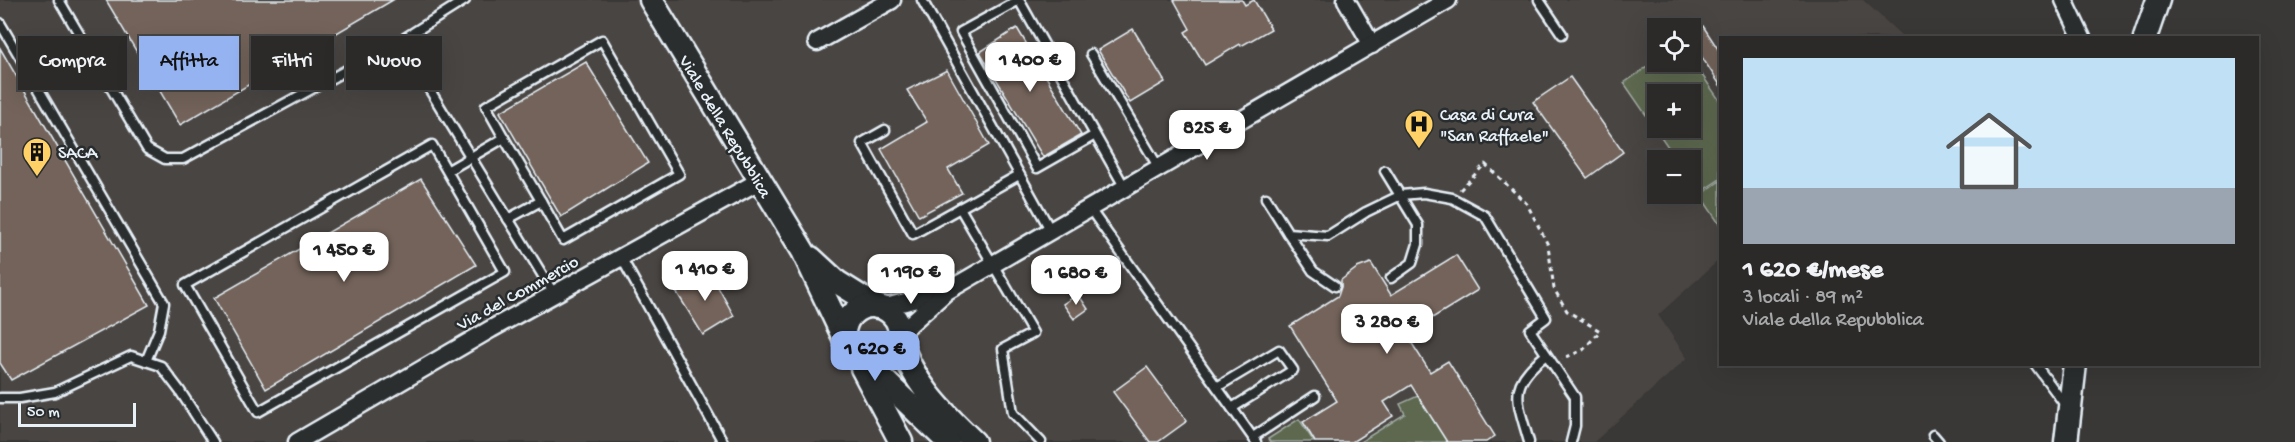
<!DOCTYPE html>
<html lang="it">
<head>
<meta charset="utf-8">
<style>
	body { margin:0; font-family:"Gochi Hand",sans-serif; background:#373635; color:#f1f3f6; height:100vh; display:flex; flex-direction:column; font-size:22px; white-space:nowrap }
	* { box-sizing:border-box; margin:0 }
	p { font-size:20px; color:#a6a7a8 }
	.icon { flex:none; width:33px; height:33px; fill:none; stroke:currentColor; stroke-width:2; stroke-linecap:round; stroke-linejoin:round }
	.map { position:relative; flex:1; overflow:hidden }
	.details { position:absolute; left:1719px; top:36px; width:540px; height:330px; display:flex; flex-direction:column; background:#2b2a29; border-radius:0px; box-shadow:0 6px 24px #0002,0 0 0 2px #474646 }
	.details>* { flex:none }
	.top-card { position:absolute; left:18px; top:36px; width:570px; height:54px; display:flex; gap:12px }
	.fabs { position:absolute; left:1647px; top:18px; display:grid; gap:12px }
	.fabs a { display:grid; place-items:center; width:54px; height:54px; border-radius:0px; background:#2b2a29; box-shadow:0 6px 24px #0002,0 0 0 2px #474646; font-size:30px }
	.scale { position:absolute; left:18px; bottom:15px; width:118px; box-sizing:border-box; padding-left:6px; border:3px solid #e8f1f8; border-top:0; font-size:16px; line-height:21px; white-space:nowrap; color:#e8f1f8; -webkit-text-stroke:4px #2a2d2e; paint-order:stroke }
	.price { position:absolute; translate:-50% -51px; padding:0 14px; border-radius:12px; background:#fff; color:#222; font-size:20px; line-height:39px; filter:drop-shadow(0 2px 3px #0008) }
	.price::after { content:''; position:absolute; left:50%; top:36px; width:18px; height:14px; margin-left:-9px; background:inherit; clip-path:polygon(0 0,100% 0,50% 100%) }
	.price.on { background:#95b2f1; color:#111 }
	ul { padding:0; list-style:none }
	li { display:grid; align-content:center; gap:12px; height:318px; padding:0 24px }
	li+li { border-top:2px solid #474646 }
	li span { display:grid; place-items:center; height:186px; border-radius:0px; color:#555 }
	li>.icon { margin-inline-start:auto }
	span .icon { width:108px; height:108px; fill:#fffc; stroke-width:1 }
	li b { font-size:26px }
	.pill { padding:0 21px; border-radius:0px; background:#2b2a29; box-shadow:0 6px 24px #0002,0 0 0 2px #474646; font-size:21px; line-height:54px }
	.pill.on { background:#95b2f1; color:#111 }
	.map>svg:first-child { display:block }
	.built { fill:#4a4542; fill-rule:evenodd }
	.green { fill:#5d6850; stroke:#a2aca4; stroke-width:1.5; fill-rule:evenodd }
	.building { fill:#73645a; stroke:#e8f1f8; stroke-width:1.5 }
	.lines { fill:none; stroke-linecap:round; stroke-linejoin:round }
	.lane-casing { stroke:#e8f1f8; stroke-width:13 }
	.street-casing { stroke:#e8f1f8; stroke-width:21 }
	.secondary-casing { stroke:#e8f1f8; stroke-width:27 }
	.path { stroke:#e8f1f8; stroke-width:3; stroke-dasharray:4.5 4.5; stroke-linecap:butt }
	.lane { stroke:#2a2d2e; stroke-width:8 }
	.street { stroke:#2a2d2e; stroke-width:16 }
	.secondary { stroke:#2a2d2e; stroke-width:22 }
	.labels { text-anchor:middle; stroke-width:5; stroke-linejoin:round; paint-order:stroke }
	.poi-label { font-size:18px; fill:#e8f1f8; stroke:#2a2d2e; text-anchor:start }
	.street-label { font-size:18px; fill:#e8f1f8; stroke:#2a2d2e }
</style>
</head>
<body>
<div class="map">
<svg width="2295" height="442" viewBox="0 0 2295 442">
	<rect width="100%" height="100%" fill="#393837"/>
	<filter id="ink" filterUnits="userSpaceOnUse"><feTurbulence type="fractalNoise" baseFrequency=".0167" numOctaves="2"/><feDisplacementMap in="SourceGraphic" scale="12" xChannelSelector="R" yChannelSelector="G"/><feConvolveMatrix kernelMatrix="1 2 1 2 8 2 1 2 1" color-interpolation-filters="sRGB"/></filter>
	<g filter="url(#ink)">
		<path class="built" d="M0 0H1863L1903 37 1720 38V259L1658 315 1687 358 1594 442H0ZM1658 28H1690V62H1658ZM1658 94H1690V128H1658ZM1658 160H1690V194H1658Z"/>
		<g class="green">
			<path d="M1691 59 1720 101V179L1699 193 1691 181 1690 160H1677L1624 83 1657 60 1658 62H1690ZM1690 94V128H1658V94Z"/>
			<path d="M1720 181V225L1700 195Z"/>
			<path d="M1418 396 1447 442H1360L1405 414 1400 404Z"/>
			<path d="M1299 419 1314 442H1270L1268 439Z"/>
		</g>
		<g class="building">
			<path d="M106 0H393L180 125Z"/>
			<path d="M1174 0H1242L1245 5 1254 0 1271 29 1241 46 1240 44 1205 65 1185 32 1190 29Z"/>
			<path d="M1703 26 1720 52V85L1690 39V34Z"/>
			<path d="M1017 28 1081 135 1043 157 980 52Z"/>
			<path d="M1133 29 1165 82 1130 103 1098 50Z"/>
			<path d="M0 48 149 305 11 380 0 363Z"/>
			<path d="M586 62 648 163 561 217 500 112Z"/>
			<path d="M947 70 989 145 948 169 962 193 919 216 881 149 927 122 907 90Z"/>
			<path d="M1570 77 1623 152 1587 178 1533 102Z"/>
			<path d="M421 179 476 265 266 389 214 298Z"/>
			<path d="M1456 255 1478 290 1406 334 1430 372 1448 361 1495 436 1486 442H1447L1411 385 1384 402 1393 416 1352 442H1315L1303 422 1337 401 1290 326 1338 296 1341 287V280L1357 268 1371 263 1391 295Z"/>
			<path d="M708 269 734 316 703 335 674 288Z"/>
			<path d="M1078 294 1088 309 1074 319 1063 304Z"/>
			<path d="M1147 367 1187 421 1158 442H1150L1113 392Z"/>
		</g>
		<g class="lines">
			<g class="lane-casing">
				<g id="lane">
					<path d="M59 0 147 149 165 159H183L400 41 465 0"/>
					<path d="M922 0 1051 231"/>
					<path d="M1539 0 1562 34"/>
					<path d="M0 23 164 303 159 330 146 361"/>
					<path d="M400 41 554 294"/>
					<path d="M1091 54 1159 168"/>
					<path d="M885 130 862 143 913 234 960 208 1033 333 1003 349 1013 413 1041 442"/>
					<path d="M1095 135 1037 168 961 32 1019 0 1125 188"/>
					<path d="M504 138 486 106 602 40 679 174 563 240 541 201 508 219"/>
					<path d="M447 171 432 145 185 285 258 412 505 272 447 171 504 138 541 201"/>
					<path d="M1385 171 1418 225V244L1412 263 1391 278"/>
					<path d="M1266 198 1288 233 1328 236 1366 212 1401 195 1424 193 1452 198 1485 216 1546 318 1530 330 1575 397V426L1571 442"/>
					<path d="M960 208 1019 175"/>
					<path d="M1090 209 1256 442"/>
					<path d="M1288 233 1313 271 1335 286"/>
					<path d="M621 257 723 442"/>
					<path d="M2035 364 2066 406"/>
					<path d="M1217 387 1279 350 1293 370 1232 408"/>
					<path d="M0 398H20L55 392 131 356 161 366 180 391 213 442"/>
					<path d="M1933 435 1939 442"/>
					<path d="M1253 437 1315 396"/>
					<path d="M1529 442C1517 399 1507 385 1546 355"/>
				</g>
			</g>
			<g class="street-casing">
				<g id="street">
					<path d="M1346 0 1372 45"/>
					<path d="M2064 0 2082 38"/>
					<path d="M817 42 892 0"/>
					<path d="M882 308 940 293"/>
					<path d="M901 332 947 291 1448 0"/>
					<path d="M297 442 491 329 759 181"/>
				</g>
			</g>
			<g class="secondary-casing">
				<g id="secondary">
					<path d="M651 0 803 251 845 340"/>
					<path d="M2145 38 2158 0"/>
					<path d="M811 258 837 282 877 307"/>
					<circle cx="872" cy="334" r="28"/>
					<path d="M900 338C910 380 943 413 974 442"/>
					<path d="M864 361 948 442"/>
					<path d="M862 368 901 442"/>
					<path d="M2066 442 2075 364"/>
				</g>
			</g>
			<path class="path" d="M1460 190 1485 164 1527 204 1548 245 1554 289 1567 311 1600 331 1583 350 1562 359"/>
			<use href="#lane" class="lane"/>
			<use href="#street" class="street"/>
			<use href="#secondary" class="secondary"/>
		</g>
	</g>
	<defs>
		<g id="hospital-pin" transform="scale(1.5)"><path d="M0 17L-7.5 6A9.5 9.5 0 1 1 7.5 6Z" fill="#ffd166" stroke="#2a2d2e"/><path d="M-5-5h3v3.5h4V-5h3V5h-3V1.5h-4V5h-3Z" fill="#111"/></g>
		<g id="building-pin" transform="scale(1.5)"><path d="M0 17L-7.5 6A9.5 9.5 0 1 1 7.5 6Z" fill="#ffd166" stroke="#2a2d2e"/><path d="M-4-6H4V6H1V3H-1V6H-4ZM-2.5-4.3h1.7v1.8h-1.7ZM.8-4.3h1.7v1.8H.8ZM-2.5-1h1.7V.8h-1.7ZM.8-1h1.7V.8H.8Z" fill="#111"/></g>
	</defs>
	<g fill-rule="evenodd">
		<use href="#hospital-pin" x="1419" y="124"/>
		<use href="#building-pin" x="37" y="152"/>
	</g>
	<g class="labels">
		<g class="poi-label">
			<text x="1440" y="120">Casa di Cura<tspan x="1440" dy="21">"San Raffaele"</tspan></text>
			<text x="58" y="158">SACA</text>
		</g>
		<g class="street-label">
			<text transform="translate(726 126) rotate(59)" y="6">Viale della Repubblica</text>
			<text transform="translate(517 292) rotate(-29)" y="6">Via del Commercio</text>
		</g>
	</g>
</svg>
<div class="fabs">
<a><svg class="icon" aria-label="locate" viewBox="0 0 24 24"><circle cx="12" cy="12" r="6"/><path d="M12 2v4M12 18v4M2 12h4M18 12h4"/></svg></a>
<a>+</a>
<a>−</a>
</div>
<div class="scale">50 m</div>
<b class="price" style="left:1030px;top:93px">1 400 €</b>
<b class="price" style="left:1207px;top:161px">825 €</b>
<b class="price" style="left:344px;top:283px">1 450 €</b>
<b class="price" style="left:705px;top:302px">1 410 €</b>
<b class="price" style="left:911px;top:305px">1 190 €</b>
<b class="price" style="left:1076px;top:306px">1 680 €</b>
<b class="price" style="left:1387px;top:355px">3 280 €</b>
<b class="price on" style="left:875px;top:382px">1 620 €</b>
<div class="top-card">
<a class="pill">Compra</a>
<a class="pill on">Affitta</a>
<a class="pill">Filtri</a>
<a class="pill">Nuovo</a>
</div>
<section class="details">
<ul>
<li><span style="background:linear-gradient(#bfe0f5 70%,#9aa5b1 0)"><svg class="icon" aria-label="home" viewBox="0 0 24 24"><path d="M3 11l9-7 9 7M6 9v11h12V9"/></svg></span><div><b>1 620 €/mese</b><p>3 locali · 89 m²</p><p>Viale della Repubblica</p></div></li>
</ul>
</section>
</div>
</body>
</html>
